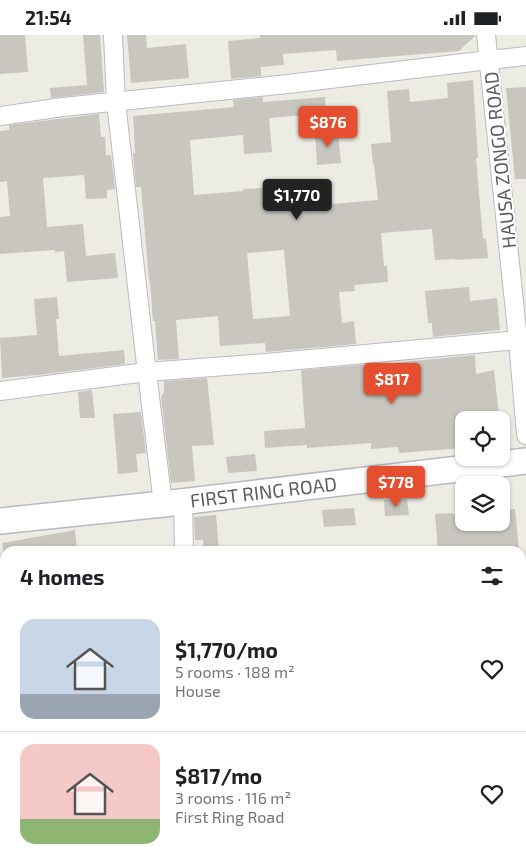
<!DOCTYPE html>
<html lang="en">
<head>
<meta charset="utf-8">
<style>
	body { margin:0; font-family:"Exo 2",sans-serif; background:#f6f6f6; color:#202124; height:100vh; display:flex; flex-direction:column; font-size:19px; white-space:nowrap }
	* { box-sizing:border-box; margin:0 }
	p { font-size:16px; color:#757577 }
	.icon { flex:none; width:28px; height:28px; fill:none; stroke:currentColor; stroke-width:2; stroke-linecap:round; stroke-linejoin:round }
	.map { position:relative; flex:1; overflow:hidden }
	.panel { position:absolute; left:0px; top:511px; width:526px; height:321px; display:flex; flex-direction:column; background:#fff; border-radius:15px 15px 0 0; box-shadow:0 1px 4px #0004 }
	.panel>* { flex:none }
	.buttons { position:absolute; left:455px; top:376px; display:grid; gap:10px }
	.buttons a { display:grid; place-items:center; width:55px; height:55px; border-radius:10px; background:#fff; box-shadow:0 1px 4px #0004; font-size:25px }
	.price { position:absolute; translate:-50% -42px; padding:0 11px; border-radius:5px; background:#e54f30; color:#fff; font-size:16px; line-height:32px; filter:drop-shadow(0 1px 2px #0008) }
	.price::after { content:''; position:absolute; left:50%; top:30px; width:15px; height:11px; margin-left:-8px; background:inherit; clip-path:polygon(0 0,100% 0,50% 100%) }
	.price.active { background:#222; color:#fff }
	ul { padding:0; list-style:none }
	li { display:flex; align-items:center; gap:15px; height:125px; padding:0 20px }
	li+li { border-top:1px solid #e0e0e0 }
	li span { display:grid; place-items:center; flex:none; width:140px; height:100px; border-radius:15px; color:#555 }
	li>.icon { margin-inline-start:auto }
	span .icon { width:60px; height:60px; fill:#fffc; stroke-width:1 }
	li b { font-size:21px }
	h2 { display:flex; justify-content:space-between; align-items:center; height:60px; padding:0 20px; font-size:21px }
	.status { display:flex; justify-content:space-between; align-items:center; height:35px; padding:0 25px; background:#fff; direction:ltr }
	.status svg { height:14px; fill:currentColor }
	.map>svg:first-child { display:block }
	.building { fill:#c8c6bf; fill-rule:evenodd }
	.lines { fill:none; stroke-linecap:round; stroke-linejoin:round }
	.street-casing { stroke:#babbc1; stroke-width:20 }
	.secondary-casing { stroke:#b8bac0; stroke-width:28 }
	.street { stroke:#fff; stroke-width:18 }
	.secondary { stroke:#fff; stroke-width:25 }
	.labels { text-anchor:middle; stroke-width:4; stroke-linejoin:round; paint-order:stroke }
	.street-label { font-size:19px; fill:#5b5d63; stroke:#fff }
</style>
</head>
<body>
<div class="status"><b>21:54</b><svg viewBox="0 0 49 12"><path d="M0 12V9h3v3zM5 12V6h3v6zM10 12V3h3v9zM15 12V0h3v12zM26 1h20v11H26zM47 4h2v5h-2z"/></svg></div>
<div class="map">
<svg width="526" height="832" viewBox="0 0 526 832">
	<rect width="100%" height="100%" fill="#edece2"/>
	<g class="building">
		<path d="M0 0H25L28 37 0 39Z"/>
		<path d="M83 0H100L104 57 51 63 50 53 87 50Z"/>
		<path d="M127 0H146L147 13 186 9 189 43 131 48Z"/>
		<path d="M260 0H476L459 16 337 26 336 15 283 19 284 30 261 32V41L231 44 228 6 260 3Z"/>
		<path d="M473 45 478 123H476L483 204 486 203 488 223 455 225V224L435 225 432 194 381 198 384 231H387L388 247 354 250 355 256 339 257 342 288 354 286 356 309 266 317 265 308 220 311 218 281 176 285 179 324 158 325 155 286H153L150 246H149L141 152H136L133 118H135L133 81 234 72 233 65 263 62V67L325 62 326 78 269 83 272 117 244 119 243 100 190 105 194 160 243 156V154L265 153 267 175 378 165 374 129 373 130 371 109 391 107 387 56 409 54 410 67 448 63 447 48ZM284 215 290 281 253 284 247 218Z"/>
		<path d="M526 52V144H515L506 53Z"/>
		<path d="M99 79 101 102H105L106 120H111L115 154 107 155V163L86 164 84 140 43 143 47 192 83 189 86 221 115 218 118 243 67 247 64 216 55 217V215L0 219V182L10 181 7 146 0 147V96L9 95V90Z"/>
		<path d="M338 96 341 128 317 130 315 98Z"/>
		<path d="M469 252 470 266 497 263 500 295 433 302 432 288H428L425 256Z"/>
		<path d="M57 262 59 284H56L59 321 124 315 125 329 38 340 2 343 0 303 37 300 34 264Z"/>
		<path d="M475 320 476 339 494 335 499 381 464 385V413L399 418 398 412 371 414V408L307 413V410L265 413 264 396 305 393 301 335 384 328V329Z"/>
		<path d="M207 343 214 410 192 411 195 446 171 448 161 362 164 357V346Z"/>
		<path d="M92 355 95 383H80L78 357Z"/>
		<path d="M141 377 146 418 136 419 138 437 118 439 113 379Z"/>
		<path d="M255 419 257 436 228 438 226 422Z"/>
		<path d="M407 464 409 480 385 481 384 465Z"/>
		<path d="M354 473 356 490 324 492 322 475Z"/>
		<path d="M515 474 519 516H438L435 479 453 478V479L464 478V488H501V475Z"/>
		<path d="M216 480 219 516H204L203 505H195L194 482Z"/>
		<path d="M75 495 77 516H3L2 508Z"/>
	</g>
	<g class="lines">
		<g class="street-casing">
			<g id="street">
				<path d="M113 0 116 67 145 321 163 469"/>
				<path d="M486 0 518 305 526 400"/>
				<path d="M0 81 63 72 288 49 489 25 526 21"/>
				<path d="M0 356 146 337 266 328 518 305"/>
				<path d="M183 466 184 516"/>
				<path d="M521 711 526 710"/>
				<path d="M0 763 5 762"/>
				<path d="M201 828V832"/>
			</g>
		</g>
		<g class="secondary-casing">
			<g id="secondary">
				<path id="s1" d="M0 486 163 469 526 426"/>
			</g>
		</g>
		<use href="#street" class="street"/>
		<use href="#secondary" class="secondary"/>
	</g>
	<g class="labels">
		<g class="street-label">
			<text transform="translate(500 125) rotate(-96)" y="7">HAUSA ZONGO ROAD</text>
			<text dy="7" stroke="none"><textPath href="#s1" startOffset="265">FIRST RING ROAD</textPath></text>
		</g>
	</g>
</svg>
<div class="buttons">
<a><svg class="icon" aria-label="locate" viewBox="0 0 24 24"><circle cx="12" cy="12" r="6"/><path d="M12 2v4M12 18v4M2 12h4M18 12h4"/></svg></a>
<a><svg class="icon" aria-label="layers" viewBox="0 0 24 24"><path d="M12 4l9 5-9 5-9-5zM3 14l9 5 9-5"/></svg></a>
</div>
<b class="price" style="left:328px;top:113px">$876</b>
<b class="price active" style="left:297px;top:186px">$1,770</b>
<b class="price" style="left:392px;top:370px">$817</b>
<b class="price" style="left:396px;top:473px">$778</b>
<section class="panel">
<h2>4 homes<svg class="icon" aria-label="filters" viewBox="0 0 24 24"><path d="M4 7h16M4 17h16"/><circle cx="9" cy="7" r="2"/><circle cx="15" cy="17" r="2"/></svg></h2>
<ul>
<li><span style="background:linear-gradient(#c9d6e8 75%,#9aa5b1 0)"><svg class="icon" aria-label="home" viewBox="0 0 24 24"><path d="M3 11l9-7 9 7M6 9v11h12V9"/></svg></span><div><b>$1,770/mo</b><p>5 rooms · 188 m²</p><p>House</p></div><svg class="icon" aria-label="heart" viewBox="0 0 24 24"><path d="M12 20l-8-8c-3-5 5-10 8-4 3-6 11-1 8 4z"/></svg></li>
<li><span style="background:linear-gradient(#f6c9c9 75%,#8fb573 0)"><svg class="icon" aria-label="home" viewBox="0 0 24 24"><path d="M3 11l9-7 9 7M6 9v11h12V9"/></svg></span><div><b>$817/mo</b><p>3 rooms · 116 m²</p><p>First Ring Road</p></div><svg class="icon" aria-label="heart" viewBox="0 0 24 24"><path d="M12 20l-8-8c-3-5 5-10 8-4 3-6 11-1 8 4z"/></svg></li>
</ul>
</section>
</div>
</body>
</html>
